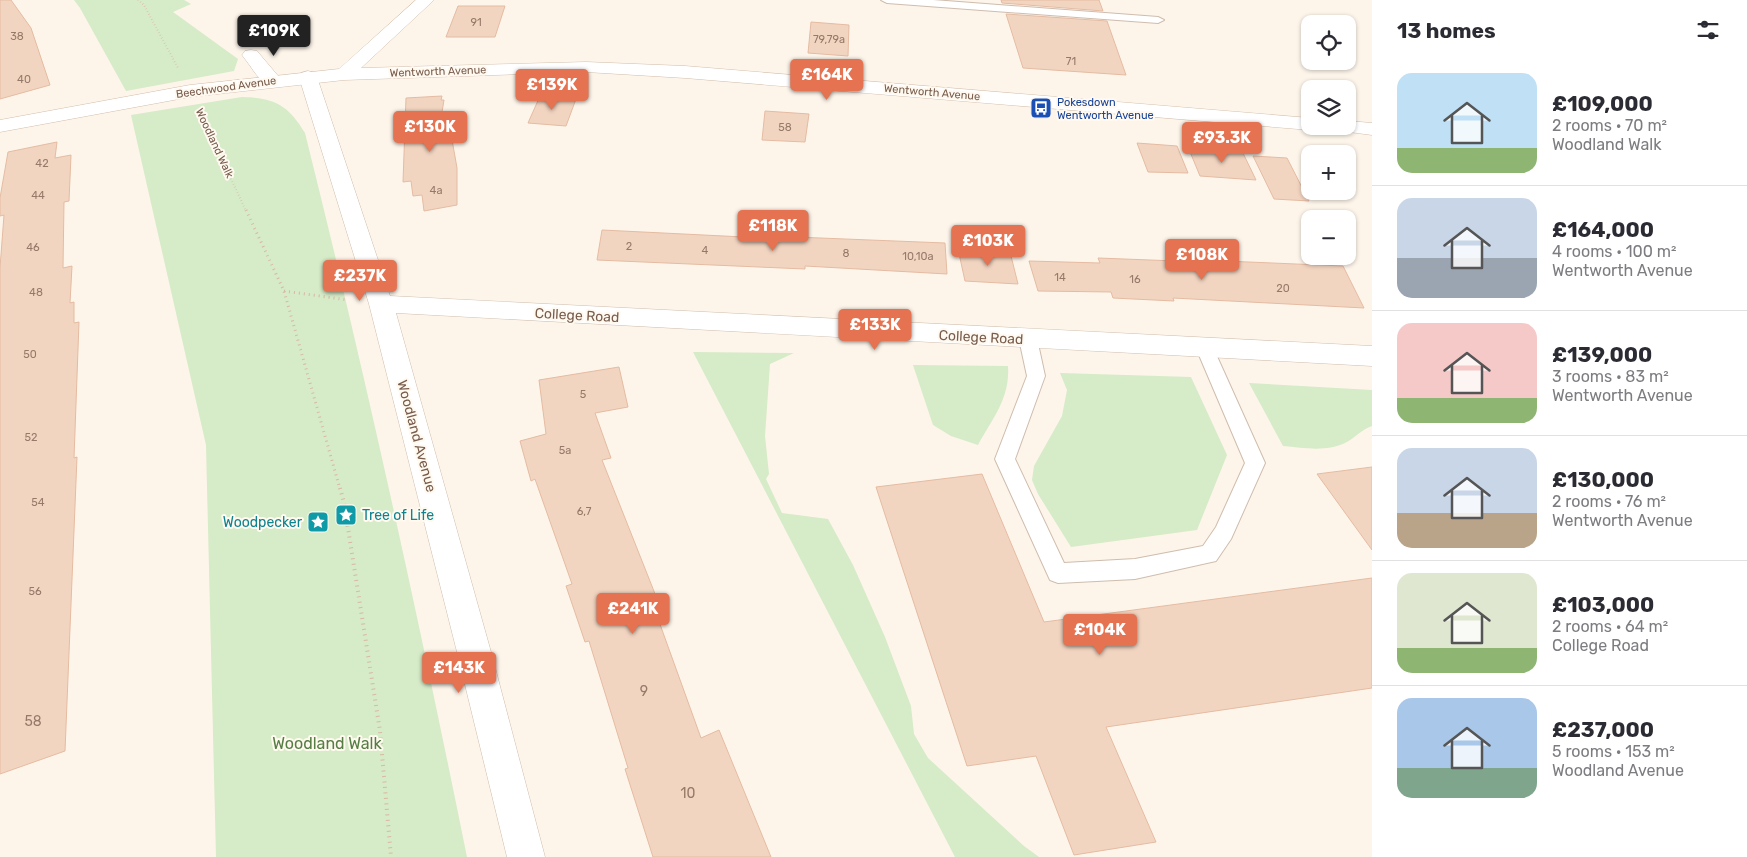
<!DOCTYPE html>
<html lang="en">
<head>
<meta charset="utf-8">
<style>
	body { margin:0; font-family:Rubik,sans-serif; background:#f2f2f3; color:#2b2b33; height:100vh; display:flex; flex-direction:column; font-size:19px; white-space:nowrap }
	* { box-sizing:border-box; margin:0 }
	p { font-size:16px; color:#7c7c81 }
	.icon { flex:none; width:28px; height:28px; fill:none; stroke:currentColor; stroke-width:2; stroke-linecap:round; stroke-linejoin:round }
	.map { position:relative; flex:1; overflow:hidden }
	.details { display:flex; flex-direction:column; background:#fff; width:375px }
	.details>* { flex:none }
	.fabs { position:absolute; left:1301px; top:15px; display:grid; gap:10px }
	.fabs a { display:grid; place-items:center; width:55px; height:55px; border-radius:10px; background:#fff; box-shadow:0 1px 4px #0004; font-size:25px }
	.price { position:absolute; translate:-50% -42px; padding:0 11px; border-radius:5px; background:#e57250; color:#fff; font-size:16px; line-height:32px; filter:drop-shadow(0 1px 2px #0008) }
	.price::after { content:''; position:absolute; left:50%; top:30px; width:15px; height:11px; margin-left:-8px; background:inherit; clip-path:polygon(0 0,100% 0,50% 100%) }
	.price.current { background:#222; color:#fff }
	ul { padding:0; list-style:none }
	li { display:flex; align-items:center; gap:15px; height:125px; padding:0 25px }
	li+li { border-top:1px solid #e1e1e2 }
	li span { display:grid; place-items:center; flex:none; width:140px; height:100px; border-radius:15px; color:#555 }
	li>.icon { margin-inline-start:auto }
	span .icon { width:60px; height:60px; fill:#fffc; stroke-width:1 }
	li b { font-size:21px }
	h2 { display:flex; justify-content:space-between; align-items:center; height:60px; padding:0 25px; font-size:21px }
	main { display:flex; flex:1; min-height:0 }
	.map>svg:first-child { display:block }
	.green { fill:#d6ebc7 }
	.building { fill:#f2d5c1; stroke:#e5bba2 }
	.lines { fill:none; stroke-linecap:round; stroke-linejoin:round }
	.lane-casing { stroke:#cfbdae; stroke-width:2 }
	.street-casing { stroke:#cfbdae; stroke-width:1 }
	.secondary-casing { stroke:#d2beac; stroke-width:1 }
	.path-far2 { stroke:#d8b8a4; stroke-width:2; stroke-dasharray:0.5 2.5; stroke-linecap:butt }
	.path-far1 { stroke:#d8b8a4; stroke-width:3; stroke-dasharray:1 4; stroke-linecap:butt }
	.path { stroke:#d8b8a4; stroke-width:4; stroke-dasharray:1 4.5; stroke-linecap:butt }
	.lane { fill:#fff; fill-rule:evenodd }
	.street { fill:#fff; fill-rule:evenodd }
	.secondary { fill:#fff; fill-rule:evenodd }
	.labels { text-anchor:middle; stroke-width:4; stroke-linejoin:round; paint-order:stroke }
	.number-label { font-size:11px; fill:#967a69 }
	.far-street-label { font-size:11px; fill:#785c4c; stroke:#fff9f0 }
	.far-transit-label { font-size:11px; fill:#164399; stroke:#fff9f0; text-anchor:start }
	.street-label { font-size:14px; fill:#785c4c; stroke:#fff9f0 }
	.culture-label { font-size:14px; fill:#0d838f; stroke:#fff9f0; text-anchor:start }
	.near-number-label { font-size:14px; fill:#967a69 }
	.near-park-label { font-size:16px; fill:#547e44; stroke:#fff9f0 }
</style>
</head>
<body>
<main>
<div class="map">
<svg width="1372" height="857" viewBox="0 0 1372 857">
	<rect width="100%" height="100%" fill="#fdf5ea"/>
	<g class="green">
		<path d="M74 0H184L191 4 173 12 238 59 234 71 126 91 80 8Z"/>
		<path d="M242 97C275 98 288 105 305 133 365 373 418 615 467 857H216L206 445 131 115Z"/>
		<path d="M693 352 794 353 770 364 765 436 769 474 766 479 782 513 828 519 853 565 885 637 911 706 914 734 928 758 1024 846 1039 857H955Z"/>
		<path d="M913 365 1008 366C1010 399 993 417 978 445L951 436 933 425Z"/>
		<path d="M1060 373 1191 377 1227 455 1197 530 1071 547 1038 494 1032 480 1034 466 1062 416 1067 390Z"/>
		<path d="M1249 383 1372 390V426C1362 429 1355 438 1345 443 1325 452 1305 448 1283 446Z"/>
	</g>
	<g class="building">
		<path d="M0 0H11L31 28 50 85 0 99Z"/>
		<path d="M1001 0H1099L1103 11 1002 3Z"/>
		<path d="M458 6H505L495 37H446Z"/>
		<path d="M1006 14 1107 21 1126 75 1023 68Z"/>
		<path d="M811 22 849 25 848 56 808 53Z"/>
		<path d="M442 96 441 100H444L441 118 448 117 457 168V205L424 211 422 195 413 196 411 181 403 182 406 98Z"/>
		<path d="M540 96 576 99 566 126 528 123Z"/>
		<path d="M765 111 809 114 805 142 762 140Z"/>
		<path d="M57 142 55 158 71 155 69 201 64 202 63 268 72 266 70 303 74 302V323L79 322 74 458 77 457 65 751 0 774V268L4 215 0 216V198L8 152Z"/>
		<path d="M1137 143 1177 146 1188 173 1148 172Z"/>
		<path d="M1188 147 1242 151 1256 180 1200 176Z"/>
		<path d="M1253 156 1287 158 1309 201 1274 199Z"/>
		<path d="M602 230 744 237 745 235 945 243 947 274 805 266V269L597 260Z"/>
		<path d="M958 249 1010 252 1018 284 965 281Z"/>
		<path d="M1098 258 1202 262 1201 260 1343 266 1364 308 1173 298 1174 301 1113 298 1111 292 1038 291 1029 261 1100 263Z"/>
		<path d="M619 367 628 407 595 413 611 458 602 460 663 614 657 616 701 738 719 730 771 857H653L625 769 628 768 589 641 585 642 566 586 572 584 535 479 531 481 520 441 546 434 539 380Z"/>
		<path d="M1372 467V550L1317 474Z"/>
		<path d="M982 474 1044 622 1372 578V688L1106 727 1156 842 1074 855 1036 756 967 766 876 487Z"/>
	</g>
	<g class="lines">
		<g class="lane-casing">
			<g id="lane">
				<path d="M881 0H933L1158 17 1164 20 1158 23 887 3Z"/>
				<path d="M1028 333 1034 334 1037 339 1045 376 1015 459 1064 563 1135 559 1203 546 1216 527 1245 463 1196 348 1199 343 1205 342 1211 343 1265 463 1231 539 1216 561 1135 579 1058 583 1050 580 995 459 1027 376 1019 339 1022 334Z"/>
			</g>
		</g>
		<g class="street-casing">
			<g id="street">
				<path d="M251 50 257 51 279 77 281 81 279 85C262 89 254 70 245 59L242 55 245 51Z"/>
				<path d="M308 71 315 73 317 77 390 296 1372 346V366L396 313 491 652 545 857H507L457 652 369 304 299 77 301 73Z"/>
			</g>
		</g>
		<g class="secondary-casing">
			<g id="secondary">
				<path d="M416 0H434L361 68 586 62 685 66 1310 118V126H1318L1310 130 685 78 586 72 344 80 190 97 0 132V120L190 85 339 69Z"/>
				<path d="M1348 121 1372 123V135L1334 130 1331 126H1348Z"/>
			</g>
		</g>
		<g class="path-far2">
			<path d="M138 0 144 5 178 68"/>
			<path d="M202 116 246 211"/>
		</g>
		<g class="path-far1">
			<path d="M246 210 284 291 340 489"/>
			<path d="M284 291 348 300"/>
		</g>
		<path class="path" d="M340 488 344 503 380 731 391 857"/>
		<use href="#lane" class="lane"/>
		<use href="#street" class="street"/>
		<use href="#secondary" class="secondary"/>
	</g>
	<defs>
		<g id="bus-square" transform="scale(1.125)"><rect x="-9" y="-9" width="18" height="18" rx="4" fill="#1a4fb4" stroke="#fff9f0"/><path d="M-5-6H5V4H4V6H2V4H-2V6H-4V4H-5ZM-3.5-4V0h7V-4ZM-3.5 1.2v1.5H-2V1.2ZM2 1.2v1.5H3.5V1.2Z" fill="#fff"/></g>
		<g id="sight-square" transform="scale(1.125)"><rect x="-9" y="-9" width="18" height="18" rx="4" fill="#0f9aa8" stroke="#fff9f0"/><path d="M0-6L1.8-2.2L6-1.7L2.9 1.2L3.7 5.4L0 3.3L-3.7 5.4L-2.9 1.2L-6-1.7L-1.8-2.2Z" fill="#fff"/></g>
	</defs>
	<g fill-rule="evenodd">
		<use href="#bus-square" x="1041" y="108"/>
		<use href="#sight-square" x="346" y="515"/>
		<use href="#sight-square" x="318" y="522"/>
	</g>
	<g class="labels">
		<g class="number-label">
			<text x="476" y="26">91</text>
			<text x="17" y="40">38</text>
			<text x="829" y="43">79,79a</text>
			<text x="1071" y="65">71</text>
			<text x="24" y="83">40</text>
			<text x="785" y="131">58</text>
			<text x="42" y="167">42</text>
			<text x="436" y="194">4a</text>
			<text x="38" y="199">44</text>
			<text x="629" y="250">2</text>
			<text x="33" y="251">46</text>
			<text x="705" y="254">4</text>
			<text x="846" y="257">8</text>
			<text x="918" y="260">10,10a</text>
			<text x="1060" y="281">14</text>
			<text x="1135" y="283">16</text>
			<text x="1283" y="292">20</text>
			<text x="36" y="296">48</text>
			<text x="30" y="358">50</text>
			<text x="583" y="398">5</text>
			<text x="31" y="441">52</text>
			<text x="565" y="454">5a</text>
			<text x="38" y="506">54</text>
			<text x="584" y="515">6,7</text>
			<text x="35" y="595">56</text>
		</g>
		<g class="far-street-label">
			<text transform="translate(438 71) rotate(-2)" y="4">Wentworth Avenue</text>
			<text transform="translate(226 87) rotate(-8)" y="4">Beechwood Avenue</text>
			<text transform="translate(932 92) rotate(5)" y="4">Wentworth Avenue</text>
			<text transform="translate(215 143) rotate(65)" y="4">Woodland Walk</text>
		</g>
		<g class="far-transit-label">
			<text x="1057" y="106">Pokesdown<tspan x="1057" dy="13">Wentworth Avenue</tspan></text>
		</g>
		<g class="street-label">
			<text transform="translate(577 315) rotate(3)" y="5">College Road</text>
			<text transform="translate(981 337) rotate(3)" y="5">College Road</text>
			<text transform="translate(417 436) rotate(75)" y="5">Woodland Avenue</text>
		</g>
		<g class="culture-label">
			<text x="362" y="520">Tree of Life</text>
			<text x="302" y="527" text-anchor="end">Woodpecker</text>
		</g>
		<g class="near-number-label">
			<text x="644" y="696">9</text>
			<text x="33" y="726">58</text>
			<text x="688" y="798">10</text>
		</g>
		<g class="near-park-label">
			<text x="327" y="749">Woodland Walk</text>
		</g>
	</g>
</svg>
<div class="fabs">
<a><svg class="icon" aria-label="locate" viewBox="0 0 24 24"><circle cx="12" cy="12" r="6"/><path d="M12 2v4M12 18v4M2 12h4M18 12h4"/></svg></a>
<a><svg class="icon" aria-label="layers" viewBox="0 0 24 24"><path d="M12 4l9 5-9 5-9-5zM3 14l9 5 9-5"/></svg></a>
<a>+</a>
<a>−</a>
</div>
<b class="price current" style="left:274px;top:57px">£109K</b>
<b class="price" style="left:827px;top:101px">£164K</b>
<b class="price" style="left:552px;top:111px">£139K</b>
<b class="price" style="left:430px;top:153px">£130K</b>
<b class="price" style="left:1222px;top:164px">£93.3K</b>
<b class="price" style="left:773px;top:252px">£118K</b>
<b class="price" style="left:988px;top:267px">£103K</b>
<b class="price" style="left:1202px;top:281px">£108K</b>
<b class="price" style="left:360px;top:302px">£237K</b>
<b class="price" style="left:875px;top:351px">£133K</b>
<b class="price" style="left:633px;top:635px">£241K</b>
<b class="price" style="left:1100px;top:656px">£104K</b>
<b class="price" style="left:459px;top:694px">£143K</b>
</div>
<section class="details">
<h2>13 homes<svg class="icon" aria-label="filters" viewBox="0 0 24 24"><path d="M4 7h16M4 17h16"/><circle cx="9" cy="7" r="2"/><circle cx="15" cy="17" r="2"/></svg></h2>
<ul>
<li><span style="background:linear-gradient(#bfe0f5 75%,#8fb573 0)"><svg class="icon" aria-label="home" viewBox="0 0 24 24"><path d="M3 11l9-7 9 7M6 9v11h12V9"/></svg></span><div><b>£109,000</b><p>2 rooms · 70 m²</p><p>Woodland Walk</p></div></li>
<li><span style="background:linear-gradient(#c9d6e8 60%,#9aa5b1 0)"><svg class="icon" aria-label="home" viewBox="0 0 24 24"><path d="M3 11l9-7 9 7M6 9v11h12V9"/></svg></span><div><b>£164,000</b><p>4 rooms · 100 m²</p><p>Wentworth Avenue</p></div></li>
<li><span style="background:linear-gradient(#f6c9c9 75%,#8fb573 0)"><svg class="icon" aria-label="home" viewBox="0 0 24 24"><path d="M3 11l9-7 9 7M6 9v11h12V9"/></svg></span><div><b>£139,000</b><p>3 rooms · 83 m²</p><p>Wentworth Avenue</p></div></li>
<li><span style="background:linear-gradient(#c9d6e8 65%,#b9a48a 0)"><svg class="icon" aria-label="home" viewBox="0 0 24 24"><path d="M3 11l9-7 9 7M6 9v11h12V9"/></svg></span><div><b>£130,000</b><p>2 rooms · 76 m²</p><p>Wentworth Avenue</p></div></li>
<li><span style="background:linear-gradient(#dfe7d0 75%,#8fb573 0)"><svg class="icon" aria-label="home" viewBox="0 0 24 24"><path d="M3 11l9-7 9 7M6 9v11h12V9"/></svg></span><div><b>£103,000</b><p>2 rooms · 64 m²</p><p>College Road</p></div></li>
<li><span style="background:linear-gradient(#a9c7e8 70%,#7fa58c 0)"><svg class="icon" aria-label="home" viewBox="0 0 24 24"><path d="M3 11l9-7 9 7M6 9v11h12V9"/></svg></span><div><b>£237,000</b><p>5 rooms · 153 m²</p><p>Woodland Avenue</p></div></li>
</ul>
</section>
</main>
</body>
</html>
